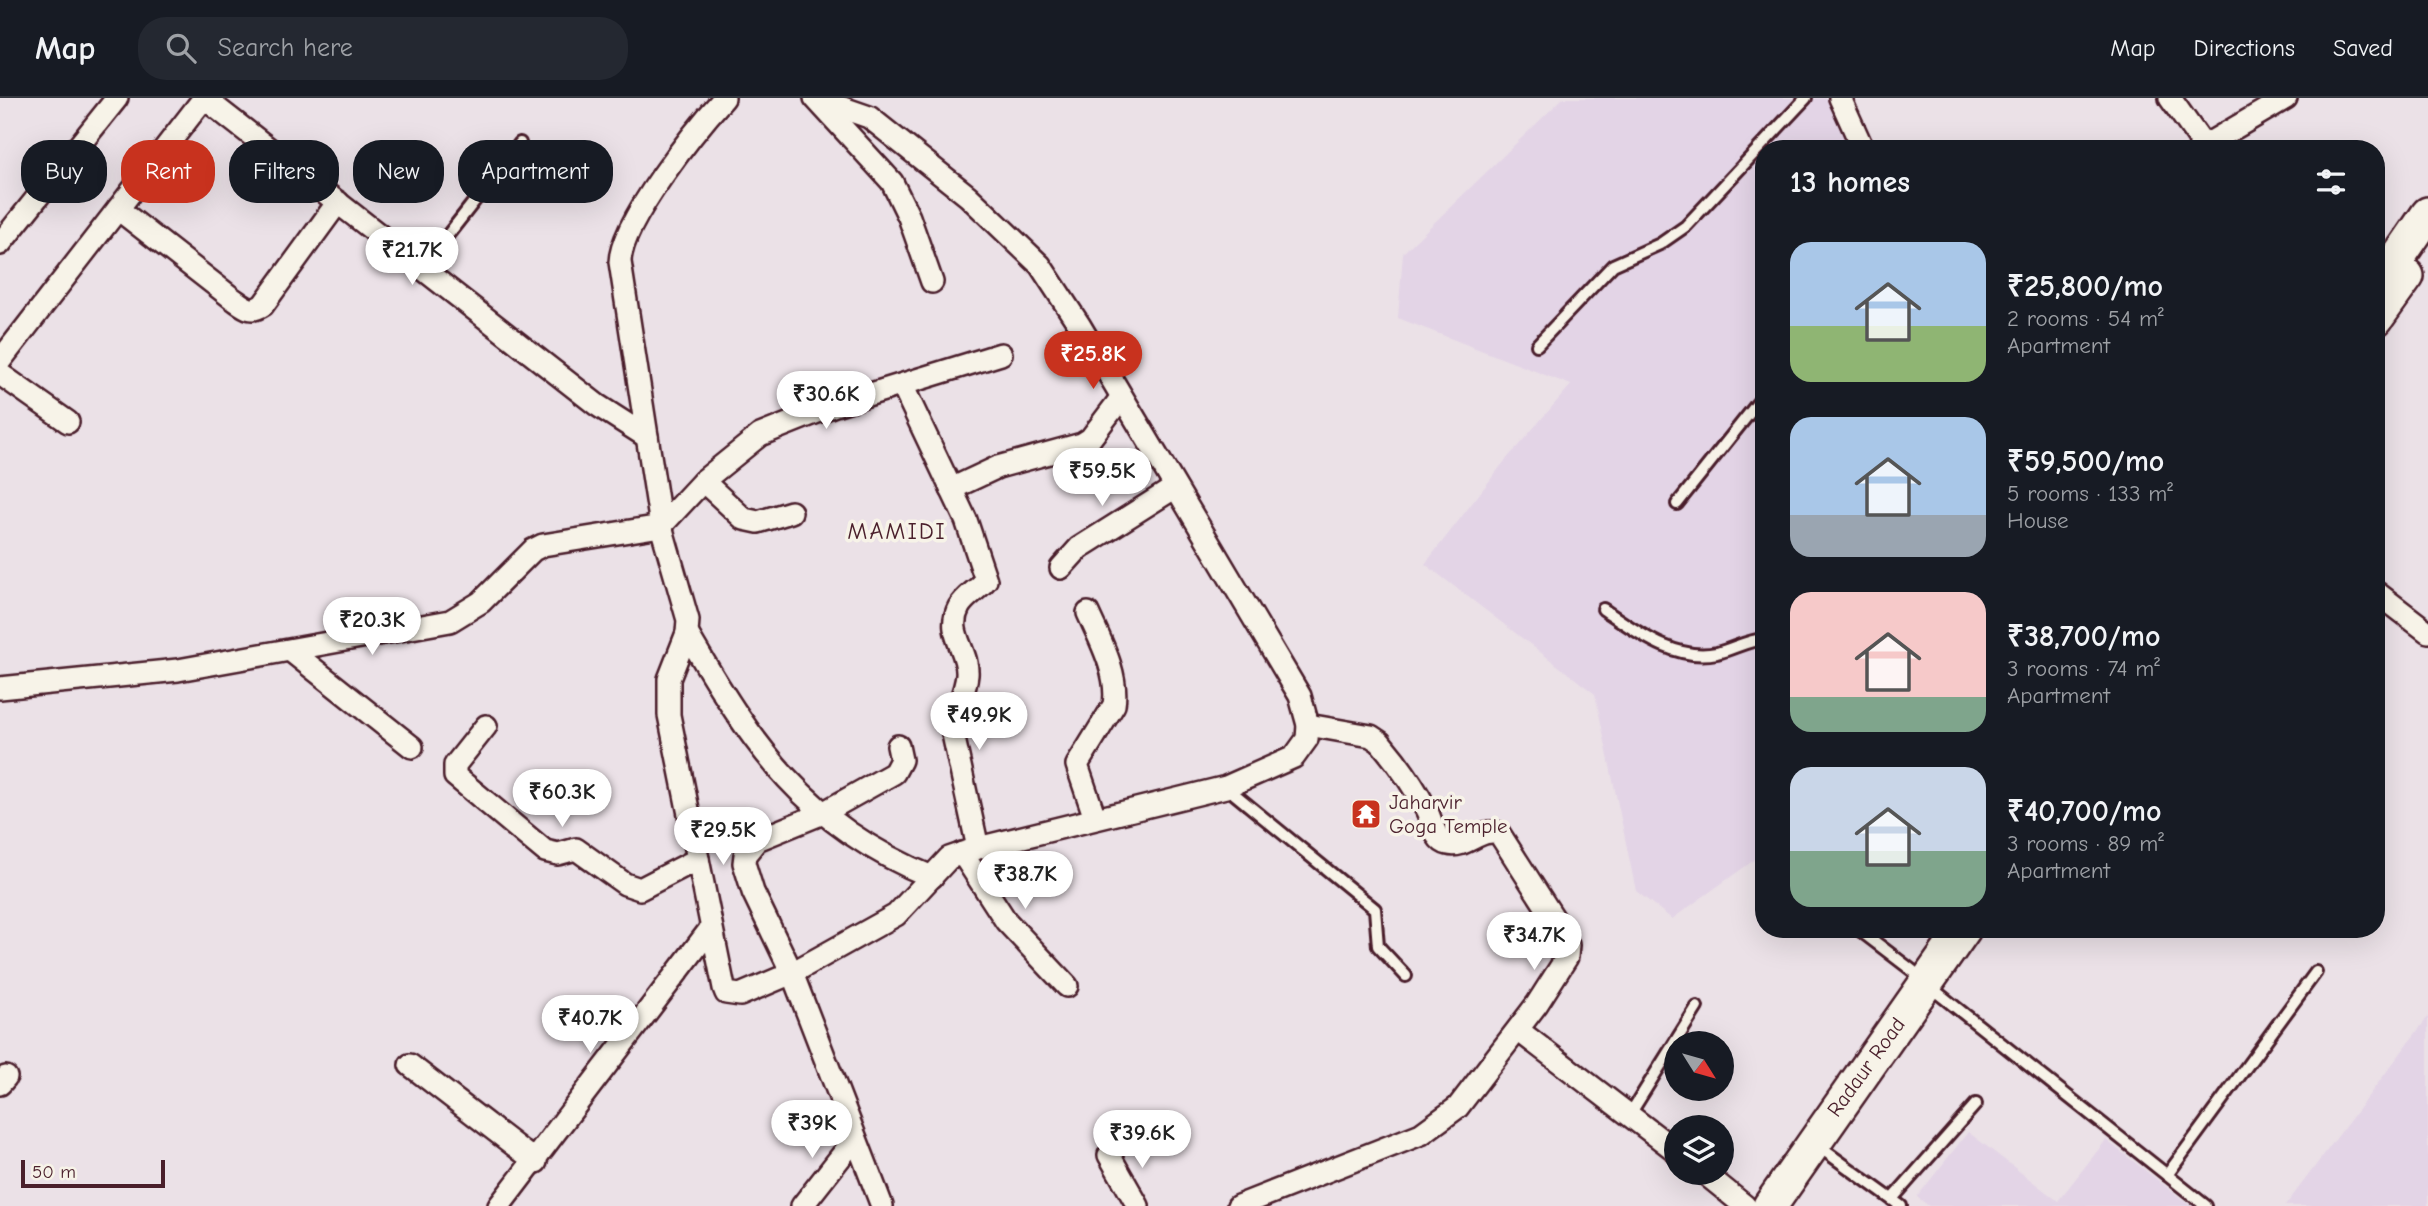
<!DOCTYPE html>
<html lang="en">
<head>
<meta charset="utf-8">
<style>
	body { margin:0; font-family:"Comic Neue",sans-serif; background:#242831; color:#f1f3f6; height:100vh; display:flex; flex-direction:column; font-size:26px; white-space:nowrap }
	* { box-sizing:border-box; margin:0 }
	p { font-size:23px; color:#9ea1a6 }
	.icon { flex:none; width:38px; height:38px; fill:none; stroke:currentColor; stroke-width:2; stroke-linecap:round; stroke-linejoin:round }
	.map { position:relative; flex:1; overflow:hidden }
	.panel { position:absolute; left:1755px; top:42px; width:630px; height:798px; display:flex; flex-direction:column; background:#171b24; border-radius:28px; box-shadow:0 7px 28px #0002 }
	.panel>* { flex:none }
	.hud { position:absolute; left:21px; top:42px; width:665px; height:63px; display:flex; gap:14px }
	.needle { width:46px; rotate:127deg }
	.buttons { position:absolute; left:1664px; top:933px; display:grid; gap:14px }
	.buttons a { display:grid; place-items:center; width:70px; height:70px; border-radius:50%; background:#171b24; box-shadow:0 7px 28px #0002; font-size:35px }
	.scale { position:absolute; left:21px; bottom:18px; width:144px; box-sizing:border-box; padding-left:7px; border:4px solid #4a1f2b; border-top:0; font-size:19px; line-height:24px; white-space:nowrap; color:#4a1f2b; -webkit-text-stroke:5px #f7f3e8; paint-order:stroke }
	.price { position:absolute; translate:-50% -60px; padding:0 16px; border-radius:24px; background:#fff; color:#222; font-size:23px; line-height:46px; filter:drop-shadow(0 2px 4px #0008) }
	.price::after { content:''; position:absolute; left:50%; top:42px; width:21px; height:16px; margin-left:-10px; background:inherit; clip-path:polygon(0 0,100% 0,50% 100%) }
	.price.current { background:#c8321e; color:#fff }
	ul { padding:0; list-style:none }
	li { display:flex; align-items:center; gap:21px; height:175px; padding:0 35px }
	li span { display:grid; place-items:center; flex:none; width:196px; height:140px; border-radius:21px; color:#555 }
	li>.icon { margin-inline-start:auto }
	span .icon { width:84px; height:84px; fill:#fffc; stroke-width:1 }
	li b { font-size:30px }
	h2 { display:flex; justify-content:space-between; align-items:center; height:84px; padding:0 35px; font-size:30px }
	.tag { padding:0 24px; border-radius:28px; background:#171b24; box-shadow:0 7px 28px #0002; font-size:24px; line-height:63px }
	.tag.current { background:#c8321e; color:#fff }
	header { display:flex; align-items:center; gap:42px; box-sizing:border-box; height:98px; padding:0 35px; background:#171b24; border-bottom:2px solid #363941 }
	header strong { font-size:33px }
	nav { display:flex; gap:38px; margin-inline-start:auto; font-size:24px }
	.search { width:490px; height:63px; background:#242831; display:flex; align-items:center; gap:18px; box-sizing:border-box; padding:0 24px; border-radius:28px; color:#9ea1a6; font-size:26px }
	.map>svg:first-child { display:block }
	.built { fill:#e3d4e6 }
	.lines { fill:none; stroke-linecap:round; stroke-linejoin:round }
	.service-casing { stroke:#4a1f2b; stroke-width:16 }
	.minor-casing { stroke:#4a1f2b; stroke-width:26 }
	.primary-casing { stroke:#4a1f2b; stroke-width:38 }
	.service { stroke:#f7f3e8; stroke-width:10 }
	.minor { stroke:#f7f3e8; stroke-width:21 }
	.primary { stroke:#f7f3e8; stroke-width:33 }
	.labels { text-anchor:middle; stroke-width:7; stroke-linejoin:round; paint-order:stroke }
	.poi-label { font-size:21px; fill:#4a1f2b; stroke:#f7f3e8; text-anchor:start }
	.street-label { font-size:21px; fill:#4a1f2b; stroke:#f7f3e8 }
	.quarter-label { font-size:24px; letter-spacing:2px; fill:#4a1f2b; stroke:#f7f3e8 }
</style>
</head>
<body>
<header>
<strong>Map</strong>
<div class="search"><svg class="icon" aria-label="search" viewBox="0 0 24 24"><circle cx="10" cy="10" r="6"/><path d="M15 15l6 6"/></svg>Search here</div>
<nav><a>Map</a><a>Directions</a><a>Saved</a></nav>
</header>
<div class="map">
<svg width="2428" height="1108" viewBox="0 0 2428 1108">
	<rect width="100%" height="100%" fill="#ebe1e7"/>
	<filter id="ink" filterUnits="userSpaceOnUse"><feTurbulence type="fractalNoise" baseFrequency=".0143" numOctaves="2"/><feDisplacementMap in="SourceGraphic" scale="14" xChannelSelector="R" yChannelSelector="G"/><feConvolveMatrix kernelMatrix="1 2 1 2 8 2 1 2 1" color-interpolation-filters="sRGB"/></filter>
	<g filter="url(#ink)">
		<g class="built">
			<path d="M1563 0H1836L1856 51H1764V755L1672 821 1636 793 1595 596 1425 466 1504 364 1571 287 1398 220 1403 155Z"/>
			<path d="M2428 919V1108H2285Z"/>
			<path d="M1968 1034 2058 1103 2106 1042 2191 1108H1929L1917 1099Z"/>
		</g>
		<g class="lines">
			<g class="service-casing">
				<g id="service">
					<path d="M422 170 520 45"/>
					<path d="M1537 247 1613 167 1660 146 1686 128 1806 0"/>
					<path d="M1677 406 1764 297"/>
					<path d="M1603 511C1636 533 1675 564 1717 555 1733 551 1748 542 1764 541"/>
					<path d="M1226 689 1375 811 1378 848 1406 878"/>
					<path d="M1858 831 1913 873"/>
					<path d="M1929 888 2206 1108"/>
					<path d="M1630 1016 1697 909"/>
					<path d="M1818 1048 1901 1108"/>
					<path d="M2167 1077 2316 874"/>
					<path d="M1892 1101 1976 1006"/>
				</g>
			</g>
			<g class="minor-casing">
				<g id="minor">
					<path d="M724 0C696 31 621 124 620 164L661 428 688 522 687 535 669 581V617L724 890 726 895 740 897 792 875 896 817 949 760 978 750 1226 689 1294 659 1307 641 1308 627 1300 598 1080 228 1040 167 968 98 869 19 817 1"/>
					<path d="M815 0 892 84 909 119 932 184"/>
					<path d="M1840 0 1863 51"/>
					<path d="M2170 0 2204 48"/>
					<path d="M2199 51 2286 0"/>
					<path d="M118 111 232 200C244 208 250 216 263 207L338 104"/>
					<path d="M0 146 117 0"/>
					<path d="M0 263 204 0 597 307 647 339"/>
					<path d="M0 276 68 324"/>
					<path d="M902 287 966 422 986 482C978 492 965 498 959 509 945 535 969 552 967 577 965 598 953 614 953 636L978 750"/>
					<path d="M703 383 744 421 758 424 791 414"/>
					<path d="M951 391 998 369 1082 346 1090 341 1121 300"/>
					<path d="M1061 470 1079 450 1174 390"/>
					<path d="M2376 494 2428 534"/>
					<path d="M1088 515C1100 542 1119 576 1114 607L1077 667 1095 720"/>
					<path d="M687 535C753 648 805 727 932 779"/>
					<path d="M291 553 412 649"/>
					<path d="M0 590 178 572 450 523 481 504 533 452 543 447 661 428 703 383 760 337 835 307 1001 256"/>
					<path d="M486 628 455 667V678L545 753 558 756 576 751 625 786 640 791 698 761"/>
					<path d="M962 755 1006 823 1067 888"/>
					<path d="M1518 932 1676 1053"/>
					<path d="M410 967 536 1064"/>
					<path d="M0 986 6 979"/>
					<path d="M1109 1057 1138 1108"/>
					<path d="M1703 1074 1745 1108"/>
					<path d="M499 1108 711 830"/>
					<path d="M802 1108 854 1042"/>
					<path d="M882 1108 792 875 753 794 744 765 745 757 757 742 821 716 894 675 901 662 898 648"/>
					<path d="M1238 1108 1421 1036 1458 1009 1537 906 1567 859 1568 847 1563 835 1499 735C1480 729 1466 751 1448 746 1434 743 1432 722 1426 711 1414 688 1397 664 1380 644L1371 638 1308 627"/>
				</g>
			</g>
			<g class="primary-casing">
				<g id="primary">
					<path d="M2376 192 2428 116"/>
					<path d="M2376 221 2407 178"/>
					<path d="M1770 1108 1964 831"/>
				</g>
			</g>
			<use href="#service" class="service"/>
			<use href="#minor" class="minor"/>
			<use href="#primary" class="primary"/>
		</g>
	</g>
	<defs>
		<g id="temple-square" transform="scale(1.575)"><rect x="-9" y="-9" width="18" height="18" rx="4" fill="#c8321e" stroke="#f7f3e8"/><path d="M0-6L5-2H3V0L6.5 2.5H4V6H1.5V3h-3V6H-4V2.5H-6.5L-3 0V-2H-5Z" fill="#fff"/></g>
	</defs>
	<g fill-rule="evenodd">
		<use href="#temple-square" x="1366" y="716"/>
	</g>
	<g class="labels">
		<g class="poi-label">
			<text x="1389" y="711">Jaharvir<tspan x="1389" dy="24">Goga Temple</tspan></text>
		</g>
		<g class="street-label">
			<text transform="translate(1866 969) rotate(-54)" y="7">Radaur Road</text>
		</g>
		<g class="quarter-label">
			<text x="897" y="441">MAMIDI</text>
		</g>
	</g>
</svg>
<div class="buttons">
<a><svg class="needle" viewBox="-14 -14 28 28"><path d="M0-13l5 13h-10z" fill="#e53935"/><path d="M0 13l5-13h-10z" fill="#9ea1a6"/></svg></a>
<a><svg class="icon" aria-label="layers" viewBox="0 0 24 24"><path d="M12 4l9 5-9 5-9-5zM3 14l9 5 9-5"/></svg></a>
</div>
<div class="scale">50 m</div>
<b class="price" style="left:412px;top:189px">₹21.7K</b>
<b class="price current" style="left:1093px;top:293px">₹25.8K</b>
<b class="price" style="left:826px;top:333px">₹30.6K</b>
<b class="price" style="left:1102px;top:410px">₹59.5K</b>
<b class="price" style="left:372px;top:559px">₹20.3K</b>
<b class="price" style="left:979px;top:654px">₹49.9K</b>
<b class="price" style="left:562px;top:731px">₹60.3K</b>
<b class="price" style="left:723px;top:769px">₹29.5K</b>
<b class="price" style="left:1025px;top:813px">₹38.7K</b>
<b class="price" style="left:1534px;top:874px">₹34.7K</b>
<b class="price" style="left:590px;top:957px">₹40.7K</b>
<b class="price" style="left:812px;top:1062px">₹39K</b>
<b class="price" style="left:1142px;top:1072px">₹39.6K</b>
<div class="hud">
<a class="tag">Buy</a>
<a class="tag current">Rent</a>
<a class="tag">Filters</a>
<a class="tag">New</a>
<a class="tag">Apartment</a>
</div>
<section class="panel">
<h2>13 homes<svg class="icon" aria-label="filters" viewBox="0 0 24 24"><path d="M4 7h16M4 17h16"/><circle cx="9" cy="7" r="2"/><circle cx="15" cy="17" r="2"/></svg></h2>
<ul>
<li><span style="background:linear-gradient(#a9c7e8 60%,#8fb573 0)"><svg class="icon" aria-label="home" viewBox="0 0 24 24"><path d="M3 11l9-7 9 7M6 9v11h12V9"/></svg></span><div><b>₹25,800/mo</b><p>2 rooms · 54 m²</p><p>Apartment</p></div></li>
<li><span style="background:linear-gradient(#a9c7e8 70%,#9aa5b1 0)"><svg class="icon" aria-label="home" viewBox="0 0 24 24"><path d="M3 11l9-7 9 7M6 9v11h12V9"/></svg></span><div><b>₹59,500/mo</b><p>5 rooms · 133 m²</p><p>House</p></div></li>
<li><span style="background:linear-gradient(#f6c9c9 75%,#7fa58c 0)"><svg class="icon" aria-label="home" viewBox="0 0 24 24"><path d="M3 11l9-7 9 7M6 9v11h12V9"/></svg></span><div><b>₹38,700/mo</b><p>3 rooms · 74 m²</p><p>Apartment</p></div></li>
<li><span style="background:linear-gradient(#c9d6e8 60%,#7fa58c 0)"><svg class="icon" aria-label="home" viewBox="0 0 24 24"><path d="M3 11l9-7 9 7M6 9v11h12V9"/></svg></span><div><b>₹40,700/mo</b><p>3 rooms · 89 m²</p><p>Apartment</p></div></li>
</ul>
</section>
</div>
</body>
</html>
